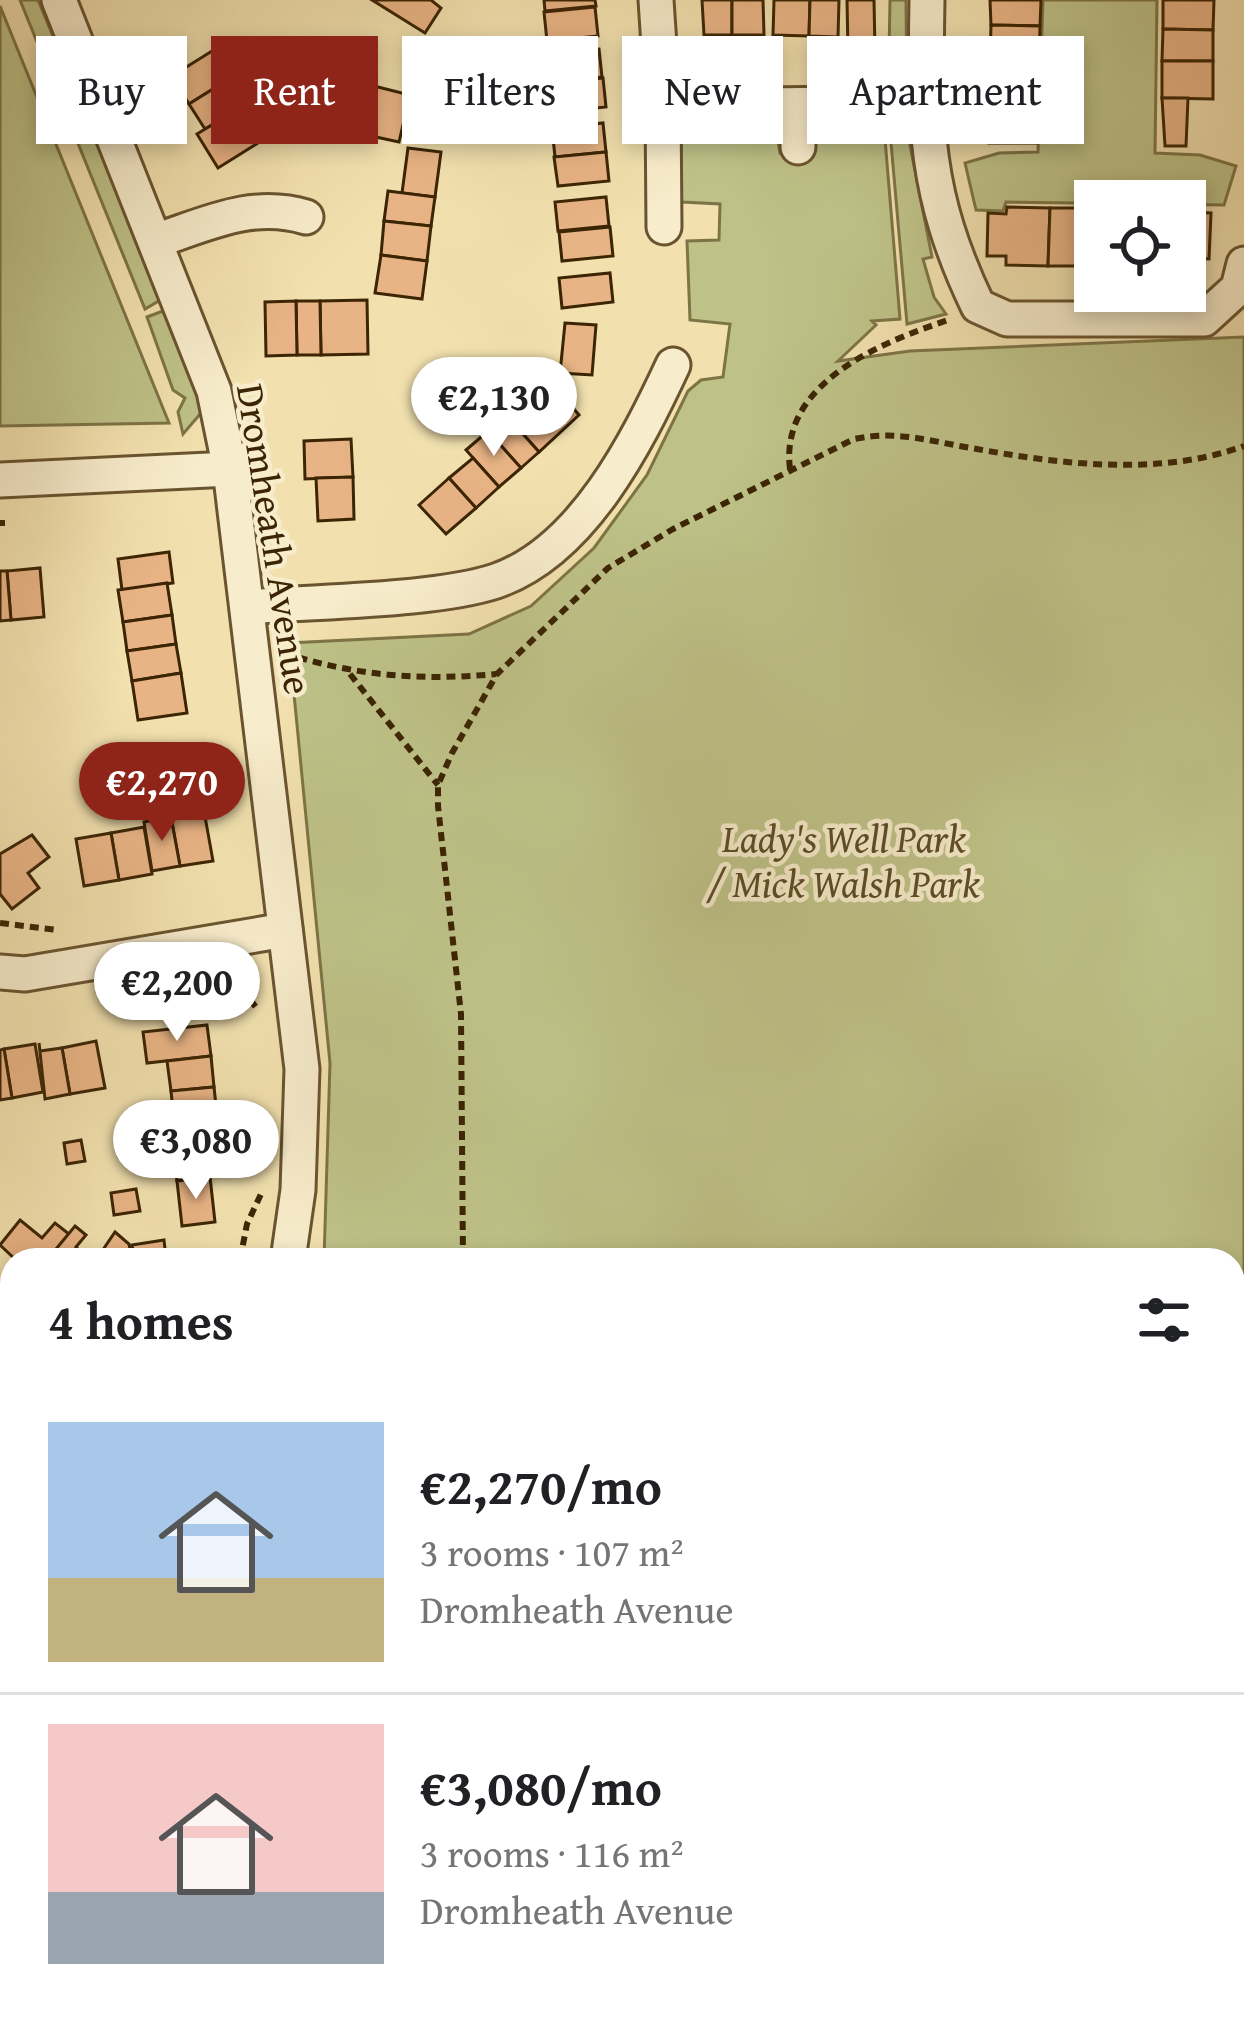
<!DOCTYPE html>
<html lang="en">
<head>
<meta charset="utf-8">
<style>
	body { margin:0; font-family:"Gentium Book Plus",serif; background:#f2f2f2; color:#202124; height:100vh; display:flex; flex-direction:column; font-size:45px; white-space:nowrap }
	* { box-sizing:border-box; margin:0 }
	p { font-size:39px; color:#757577 }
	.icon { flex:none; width:66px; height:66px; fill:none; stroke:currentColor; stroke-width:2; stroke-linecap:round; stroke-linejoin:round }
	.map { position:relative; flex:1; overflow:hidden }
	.sheet { position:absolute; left:0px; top:1248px; width:1245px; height:771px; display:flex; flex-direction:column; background:#fff; border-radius:36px 36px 0 0; box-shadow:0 6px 18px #0003 }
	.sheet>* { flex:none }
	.banner { position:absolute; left:36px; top:36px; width:1173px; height:108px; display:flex; gap:24px }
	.buttons { position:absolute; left:1074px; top:180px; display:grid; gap:24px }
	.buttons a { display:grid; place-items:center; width:132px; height:132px; border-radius:0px; background:#fff; box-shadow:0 6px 18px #0003; font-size:60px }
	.price { position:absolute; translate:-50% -102px; padding:0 27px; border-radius:42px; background:#fff; color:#222; font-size:39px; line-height:78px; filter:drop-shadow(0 3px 6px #0008) }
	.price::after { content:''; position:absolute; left:50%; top:72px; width:36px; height:27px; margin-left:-18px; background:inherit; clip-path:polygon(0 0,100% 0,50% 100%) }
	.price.selected { background:#8f2418; color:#fff }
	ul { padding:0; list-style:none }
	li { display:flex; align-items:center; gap:36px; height:300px; padding:0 48px }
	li+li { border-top:3px solid #e0e0e0 }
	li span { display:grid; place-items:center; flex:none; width:336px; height:240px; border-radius:0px; color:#555 }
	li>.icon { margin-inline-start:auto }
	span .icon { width:144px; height:144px; fill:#fffc; stroke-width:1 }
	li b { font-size:51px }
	h2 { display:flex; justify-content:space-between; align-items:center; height:144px; padding:0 48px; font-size:51px }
	.tag { padding:0 42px; border-radius:0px; background:#fff; box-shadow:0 6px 18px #0003; font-size:42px; line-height:108px }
	.tag.selected { background:#8f2418; color:#fff }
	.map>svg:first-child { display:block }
	.green { fill:#bec288; stroke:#7d7446; stroke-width:3 }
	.building { fill:#e9b485; stroke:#3c2504; stroke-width:3 }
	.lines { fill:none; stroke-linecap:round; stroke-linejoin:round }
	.minor-casing { stroke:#6a542f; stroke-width:39 }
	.path { stroke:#3c2504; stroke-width:6; stroke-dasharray:9 6; stroke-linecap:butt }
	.minor { stroke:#f7eccb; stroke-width:33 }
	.labels { text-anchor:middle; stroke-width:9; stroke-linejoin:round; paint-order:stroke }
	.street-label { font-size:39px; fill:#3c2504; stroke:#f7eccb }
	.park-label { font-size:39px; font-style:italic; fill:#5c4c25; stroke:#f7eccb }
</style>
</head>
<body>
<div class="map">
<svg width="1244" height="2017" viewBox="0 0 1244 2017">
	<rect width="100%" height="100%" fill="#f2e1af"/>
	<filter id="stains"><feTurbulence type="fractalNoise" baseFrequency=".00167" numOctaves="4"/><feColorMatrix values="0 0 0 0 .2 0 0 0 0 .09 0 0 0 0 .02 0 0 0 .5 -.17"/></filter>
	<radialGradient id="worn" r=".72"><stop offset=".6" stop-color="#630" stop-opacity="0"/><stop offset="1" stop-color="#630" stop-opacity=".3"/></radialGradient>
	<g class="green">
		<path d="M20 0H38L162 299 145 309Z"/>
		<path d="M890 0H906L907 107 888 109Z"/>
		<path d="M1043 0H1157L1155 153 1200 155 1236 166 1224 205 1006 202 1003 211 976 210 965 163 999 153 1038 152Z"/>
		<path d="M0 6 169 423 0 426Z"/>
		<path d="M700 115H763L775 125 780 153 811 149 812 132 829 116 883 115 900 319 872 321 876 325 838 361 910 351 1244 337V2017H323L340 2007H1233V1260H324L330 1063 289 643 469 634 531 606 594 548 647 475 688 391 701 380 723 377 730 324 690 320 687 241 719 240 720 204 682 202 681 196V129Z"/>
		<path d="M889 120H905L932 257 923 259 934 297 946 314 907 324Z"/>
		<path d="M163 311 196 386 201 413 183 434 178 412 185 398 173 390 147 317Z"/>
	</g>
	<g class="building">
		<path d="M372 0H431L441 8 425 33Z"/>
		<path d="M544 0H595L596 6 545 11Z"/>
		<path d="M702 0H732V35H704Z"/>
		<path d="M732 0H763L764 35H732Z"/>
		<path d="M774 0H810L809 36 773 35Z"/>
		<path d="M810 0H839L838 37 809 36Z"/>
		<path d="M847 0H874L875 51H848Z"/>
		<path d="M990 0H1041L1040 26 991 25Z"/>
		<path d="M1163 0H1214L1213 30 1163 29Z"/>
		<path d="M595 7 598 36 547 41 544 12Z"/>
		<path d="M991 25 1040 26 1039 63 990 62Z"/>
		<path d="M1163 29 1213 30V61H1162Z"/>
		<path d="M599 49 602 77 551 83 548 53Z"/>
		<path d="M212 51 229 79 189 104 172 76Z"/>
		<path d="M1162 61H1213V99L1162 98Z"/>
		<path d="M990 62 1039 63 1037 102 990 101Z"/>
		<path d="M304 70 341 79 330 126 293 117Z"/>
		<path d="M603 78 606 107 554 112 551 83Z"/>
		<path d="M229 79 245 105 205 129 189 104Z"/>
		<path d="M341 79 374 86 362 134 330 126Z"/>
		<path d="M374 86 410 95 399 142 362 134Z"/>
		<path d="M1162 98H1188L1186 146H1165Z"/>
		<path d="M990 101 1037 102V143H989Z"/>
		<path d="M245 105 266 138 218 168 197 134Z"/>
		<path d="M603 123 606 152 555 157 552 128Z"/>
		<path d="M408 148 441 152 435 197 402 193Z"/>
		<path d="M606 152 609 181 558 186 554 157Z"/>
		<path d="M388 191 435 197 431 226 384 221Z"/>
		<path d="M606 197 609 226 558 231 555 202Z"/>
		<path d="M1007 207 1050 208 1048 266 1006 265V256H987L988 213 1006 214Z"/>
		<path d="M1050 208H1084V266H1048Z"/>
		<path d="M1084 208 1095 209V266H1084Z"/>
		<path d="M1185 212 1211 213 1209 259 1190 258V268H1185Z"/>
		<path d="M384 221 431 226 427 261 381 255Z"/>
		<path d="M610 227 613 256 562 261 559 232Z"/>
		<path d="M381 255 427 261 422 299 375 293Z"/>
		<path d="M610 273 613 302 562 308 559 278Z"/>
		<path d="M367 300 368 354 321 355 320 301Z"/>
		<path d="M296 301H320L321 355H297Z"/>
		<path d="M296 301 297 355 266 356 265 302Z"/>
		<path d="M565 323 596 325 592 375 560 373Z"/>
		<path d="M555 387 579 415 539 452 514 424Z"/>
		<path d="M506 415 539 452 521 468 488 431Z"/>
		<path d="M488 431 521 468 499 487 466 450Z"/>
		<path d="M351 439 353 477 305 479 304 441Z"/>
		<path d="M473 458 499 487 476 508 449 478Z"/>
		<path d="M353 477 354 519 318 521 316 478Z"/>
		<path d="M449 478 476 508 446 534 419 505Z"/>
		<path d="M169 552 173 583 122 590 118 559Z"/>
		<path d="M40 568 44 617 11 620 7 571Z"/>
		<path d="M0 571H7L11 620 0 621Z"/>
		<path d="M167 583 172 615 123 622 118 590Z"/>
		<path d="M172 615 176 644 127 651 123 622Z"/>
		<path d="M176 644 181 673 132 681 127 651Z"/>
		<path d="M181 673 187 713 138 720 132 681Z"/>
		<path d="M204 811 213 861 180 866 171 817Z"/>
		<path d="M171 817 180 866 152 871 144 822Z"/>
		<path d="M144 827 152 874 119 880 111 833Z"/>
		<path d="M111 833 119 880 84 886 76 839Z"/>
		<path d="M32 835 49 857 28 873 39 888 12 909 0 894V854Z"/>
		<path d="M207 1025 211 1056 147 1063 143 1032Z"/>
		<path d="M96 1041 105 1088 70 1094 62 1048Z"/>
		<path d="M39 1043 40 1051 62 1048 70 1094 45 1099Z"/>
		<path d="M35 1044 43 1092 12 1098 4 1049Z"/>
		<path d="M4 1049 12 1098 0 1100V1050Z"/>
		<path d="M211 1056 214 1087 171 1091 167 1061Z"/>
		<path d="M214 1087 217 1115 174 1120 171 1091Z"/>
		<path d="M217 1115 220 1144 168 1151 165 1121Z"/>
		<path d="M81 1140 85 1161 67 1164 64 1143Z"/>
		<path d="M220 1144 223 1175 177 1181 173 1150Z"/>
		<path d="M210 1177 215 1222 182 1226 177 1181Z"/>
		<path d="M136 1189 140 1211 114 1215 111 1193Z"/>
		<path d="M20 1220 42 1238 55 1223 69 1234 47 1260H16L0 1245Z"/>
		<path d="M75 1226 86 1235 76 1247 81 1252 74 1260H47Z"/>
		<path d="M115 1232 129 1244 132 1260H96Z"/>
		<path d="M164 1240 166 1258 135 1260 132 1245Z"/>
		<path d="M2 1448 12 1459V1479L0 1490Z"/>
		<path d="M12 1479V1531L10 1532 0 1521V1490Z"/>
		<path d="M12 1612V1648L0 1652V1616Z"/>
		<path d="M0 1902 6 1910 12 1908V1946L0 1952Z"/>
		<path d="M39 2007H76L81 2017H27Z"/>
	</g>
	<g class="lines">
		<g class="minor-casing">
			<g id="minor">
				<path d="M59 0 214 391 230 469 302 1069 298 1190 288 1260"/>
				<path d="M656 0 663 106"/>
				<path d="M927 0C925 124 923 191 978 306L1007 319H1204L1238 288 1244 264"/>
				<path d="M798 105V147"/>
				<path d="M664 227 663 106 851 104"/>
				<path d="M158 240C209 223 253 201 306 217"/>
				<path d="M0 480 230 469"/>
				<path d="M249 607C316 601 435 601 496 581 583 551 637 442 673 365"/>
				<path d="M0 972 25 974 285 930"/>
				<path d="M0 1364 12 1372"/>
				<path d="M222 2017 245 2007"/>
			</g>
		</g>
		<g class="path">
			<path d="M790 469C779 382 883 342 948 320"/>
			<path d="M0 523H5"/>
			<path d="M284 653C356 676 421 681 496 674"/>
			<path d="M350 674 438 785"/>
			<path d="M0 923 57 930"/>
			<path d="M210 981 246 994 258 1010"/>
			<path d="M240 1260 247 1224 261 1194"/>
			<path d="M463 1260 461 1014 438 806V785L452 753 497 674 608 568 673 529 854 439C897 430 929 441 971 448 1060 464 1158 477 1244 446"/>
			<path d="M1233 1954 1244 1962"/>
		</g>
		<use href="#minor" class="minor"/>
	</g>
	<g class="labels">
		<g class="street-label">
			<text transform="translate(275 539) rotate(81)" y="14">Dromheath Avenue</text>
		</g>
		<g class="park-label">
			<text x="844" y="852">Lady's Well Park<tspan x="844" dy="45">/ Mick Walsh Park</tspan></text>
		</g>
	</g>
	<rect width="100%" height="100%" filter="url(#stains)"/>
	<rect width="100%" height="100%" fill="url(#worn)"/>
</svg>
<div class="buttons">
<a><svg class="icon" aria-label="locate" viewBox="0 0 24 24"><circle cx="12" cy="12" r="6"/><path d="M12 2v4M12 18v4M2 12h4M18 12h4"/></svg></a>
</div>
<b class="price" style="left:494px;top:459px">€2,130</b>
<b class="price selected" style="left:162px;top:844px">€2,270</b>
<b class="price" style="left:177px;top:1044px">€2,200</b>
<b class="price" style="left:196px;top:1202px">€3,080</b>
<div class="banner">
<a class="tag">Buy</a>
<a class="tag selected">Rent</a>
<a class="tag">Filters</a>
<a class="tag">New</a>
<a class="tag">Apartment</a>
</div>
<section class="sheet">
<h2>4 homes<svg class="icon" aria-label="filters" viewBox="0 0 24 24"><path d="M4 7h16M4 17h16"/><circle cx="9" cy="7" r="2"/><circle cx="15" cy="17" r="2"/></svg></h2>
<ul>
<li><span style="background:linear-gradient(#a9c7e8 65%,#c2b280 0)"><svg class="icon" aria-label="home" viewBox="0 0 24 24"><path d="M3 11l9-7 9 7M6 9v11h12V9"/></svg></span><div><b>€2,270/mo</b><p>3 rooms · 107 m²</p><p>Dromheath Avenue</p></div></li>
<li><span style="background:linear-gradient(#f6c9c9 70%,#9aa5b1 0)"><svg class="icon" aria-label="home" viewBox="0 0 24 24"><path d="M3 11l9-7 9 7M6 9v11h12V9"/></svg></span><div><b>€3,080/mo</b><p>3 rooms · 116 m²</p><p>Dromheath Avenue</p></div></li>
</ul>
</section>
</div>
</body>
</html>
